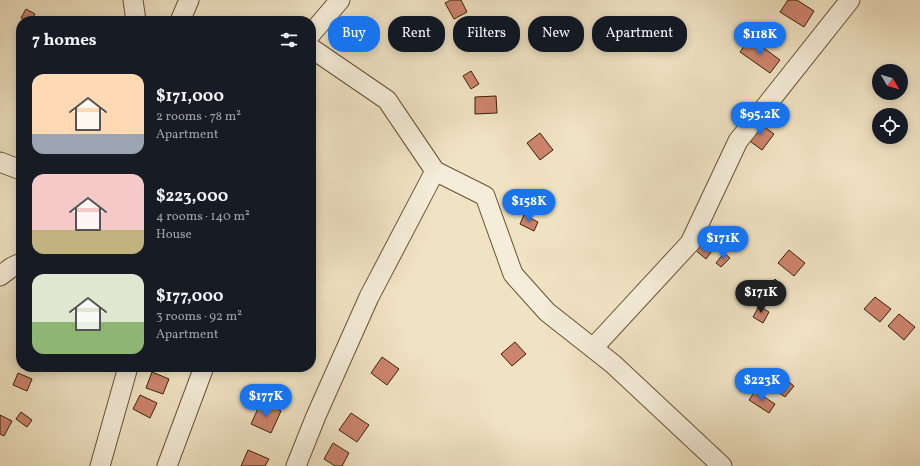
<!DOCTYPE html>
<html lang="en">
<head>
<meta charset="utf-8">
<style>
	body { margin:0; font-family:Vollkorn,serif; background:#242831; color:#f1f3f6; height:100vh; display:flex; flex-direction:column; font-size:15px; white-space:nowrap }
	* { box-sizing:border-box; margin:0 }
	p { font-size:13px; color:#9ea1a6 }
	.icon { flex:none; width:22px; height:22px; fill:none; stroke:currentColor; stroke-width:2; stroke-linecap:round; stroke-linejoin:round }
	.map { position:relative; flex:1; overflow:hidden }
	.sheet { position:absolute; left:16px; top:16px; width:300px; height:356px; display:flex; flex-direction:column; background:#171b24; border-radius:16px; box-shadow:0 2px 10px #0003 }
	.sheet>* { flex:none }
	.guide { position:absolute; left:328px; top:16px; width:380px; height:36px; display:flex; gap:8px }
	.needle { width:26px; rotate:128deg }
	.buttons { position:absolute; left:872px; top:64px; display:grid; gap:8px }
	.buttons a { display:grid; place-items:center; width:36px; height:36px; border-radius:50%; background:#171b24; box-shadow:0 2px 10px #0003; font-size:20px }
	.price { position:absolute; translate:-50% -34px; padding:0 9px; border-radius:14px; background:#1a73e8; color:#fff; font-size:13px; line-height:26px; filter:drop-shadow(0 1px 2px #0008) }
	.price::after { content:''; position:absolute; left:50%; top:24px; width:12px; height:9px; margin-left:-6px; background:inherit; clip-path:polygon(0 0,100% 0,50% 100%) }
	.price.selected { background:#222; color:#fff }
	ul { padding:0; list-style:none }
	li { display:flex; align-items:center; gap:12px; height:100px; padding:0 16px }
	li span { display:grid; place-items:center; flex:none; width:112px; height:80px; border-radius:12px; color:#555 }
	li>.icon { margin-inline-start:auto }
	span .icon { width:48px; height:48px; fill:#fffc; stroke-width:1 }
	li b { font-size:17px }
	h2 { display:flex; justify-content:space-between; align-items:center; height:48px; padding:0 16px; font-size:17px }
	.chip { padding:0 14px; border-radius:16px; background:#171b24; box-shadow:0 2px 10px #0003; font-size:14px; line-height:36px }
	.chip.selected { background:#1a73e8; color:#fff }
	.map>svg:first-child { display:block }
	.building { fill:#cd846e; stroke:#382302 }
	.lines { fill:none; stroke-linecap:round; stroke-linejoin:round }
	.minor-casing { stroke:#665332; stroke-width:21 }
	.minor { stroke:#f5edd9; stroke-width:19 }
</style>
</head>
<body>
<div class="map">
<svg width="920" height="466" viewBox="0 0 920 466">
	<rect width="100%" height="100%" fill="#f0e3c4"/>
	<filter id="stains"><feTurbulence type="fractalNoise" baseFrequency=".005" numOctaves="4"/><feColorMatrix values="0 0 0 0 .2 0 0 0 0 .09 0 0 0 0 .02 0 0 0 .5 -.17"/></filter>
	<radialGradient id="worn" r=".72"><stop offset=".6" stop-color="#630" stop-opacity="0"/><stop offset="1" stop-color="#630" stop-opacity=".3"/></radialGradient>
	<g class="building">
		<path d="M451 0H461L467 12 454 19 445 3Z"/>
		<path d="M788 0H797L814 11 804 27 780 12Z"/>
		<path d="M26 9 35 14 31 21H26L21 18Z"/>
		<path d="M436 24 443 36 436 41 429 29Z"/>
		<path d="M750 38 780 60 770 73 740 52Z"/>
		<path d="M471 71 479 84 471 89 463 76Z"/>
		<path d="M496 96 497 113 475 114V97Z"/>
		<path d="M759 123 774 134 762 150 747 139Z"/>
		<path d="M540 133 553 150 540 160 527 143Z"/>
		<path d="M524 215 538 222 534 231 520 224Z"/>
		<path d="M704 233 718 243 706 259 693 248Z"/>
		<path d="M789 250 805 263 794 276 778 263Z"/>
		<path d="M724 253 730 258 721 267 716 263Z"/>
		<path d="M775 279 781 285 770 297 764 292Z"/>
		<path d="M875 297 891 309 880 322 864 309Z"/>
		<path d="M759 306 769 312 763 323 753 317Z"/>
		<path d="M899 314 915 327 904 340 888 326Z"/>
		<path d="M515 342 526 354 512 366 501 354Z"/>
		<path d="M382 357 399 369 387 385 371 373Z"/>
		<path d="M152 372 169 379 163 394 146 388Z"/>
		<path d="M18 373 32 379 27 391 13 385Z"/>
		<path d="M786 380 794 386 785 397 778 392Z"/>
		<path d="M755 391 775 404 769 413 749 400Z"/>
		<path d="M140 395 157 403 150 418 133 409Z"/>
		<path d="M261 402 281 411 271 433 251 424Z"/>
		<path d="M21 412 32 420 27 427 16 419Z"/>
		<path d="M351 413 369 425 357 442 339 430Z"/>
		<path d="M0 415 12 421 4 436 0 434Z"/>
		<path d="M333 443 349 453 342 466H335L324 459Z"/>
		<path d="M248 450 269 459 265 466H241Z"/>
	</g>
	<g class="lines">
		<g class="minor-casing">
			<g id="minor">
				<path d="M133 0 136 21"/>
				<path d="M180 21 189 0"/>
				<path d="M311 34 340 0"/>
				<path d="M311 48 387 100 435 171 485 196 513 274 547 312 613 364 722 466"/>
				<path d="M0 162 21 170"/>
				<path d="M0 276 12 267 21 263"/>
				<path d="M593 348 690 243 738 141 850 0"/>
				<path d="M100 466 128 367"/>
				<path d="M167 466 204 367"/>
				<path d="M296 466 316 416 369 297 435 171"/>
			</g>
		</g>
		<use href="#minor" class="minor"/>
	</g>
	<rect width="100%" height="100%" filter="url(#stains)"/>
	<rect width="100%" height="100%" fill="url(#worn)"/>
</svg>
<div class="buttons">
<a><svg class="needle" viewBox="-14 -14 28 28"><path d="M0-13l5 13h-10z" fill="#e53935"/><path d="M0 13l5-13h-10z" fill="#9ea1a6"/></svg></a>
<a><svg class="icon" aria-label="locate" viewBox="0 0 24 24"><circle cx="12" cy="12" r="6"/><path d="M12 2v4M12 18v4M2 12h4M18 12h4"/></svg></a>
</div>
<b class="price" style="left:760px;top:56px">$118K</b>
<b class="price" style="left:760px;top:136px">$95.2K</b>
<b class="price" style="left:529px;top:223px">$158K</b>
<b class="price" style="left:723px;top:260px">$171K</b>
<b class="price selected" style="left:761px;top:314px">$171K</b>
<b class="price" style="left:762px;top:402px">$223K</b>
<b class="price" style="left:266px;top:418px">$177K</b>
<div class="guide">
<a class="chip selected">Buy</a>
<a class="chip">Rent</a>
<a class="chip">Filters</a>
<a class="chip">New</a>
<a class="chip">Apartment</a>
</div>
<section class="sheet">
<h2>7 homes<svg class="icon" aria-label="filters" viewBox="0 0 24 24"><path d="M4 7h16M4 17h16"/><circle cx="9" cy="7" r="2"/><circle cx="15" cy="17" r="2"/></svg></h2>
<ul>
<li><span style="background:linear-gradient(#ffd9b3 75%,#9aa5b1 0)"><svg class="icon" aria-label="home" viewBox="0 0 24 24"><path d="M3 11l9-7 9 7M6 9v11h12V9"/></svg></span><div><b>$171,000</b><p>2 rooms · 78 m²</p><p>Apartment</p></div></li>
<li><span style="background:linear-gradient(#f6c9c9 70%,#c2b280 0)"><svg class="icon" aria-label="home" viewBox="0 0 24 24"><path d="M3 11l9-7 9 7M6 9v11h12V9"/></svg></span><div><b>$223,000</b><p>4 rooms · 140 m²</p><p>House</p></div></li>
<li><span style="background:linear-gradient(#dfe7d0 60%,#8fb573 0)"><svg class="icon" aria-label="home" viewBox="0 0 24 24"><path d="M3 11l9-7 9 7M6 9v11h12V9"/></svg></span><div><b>$177,000</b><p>3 rooms · 92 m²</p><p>Apartment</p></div></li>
</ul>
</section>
</div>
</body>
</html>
